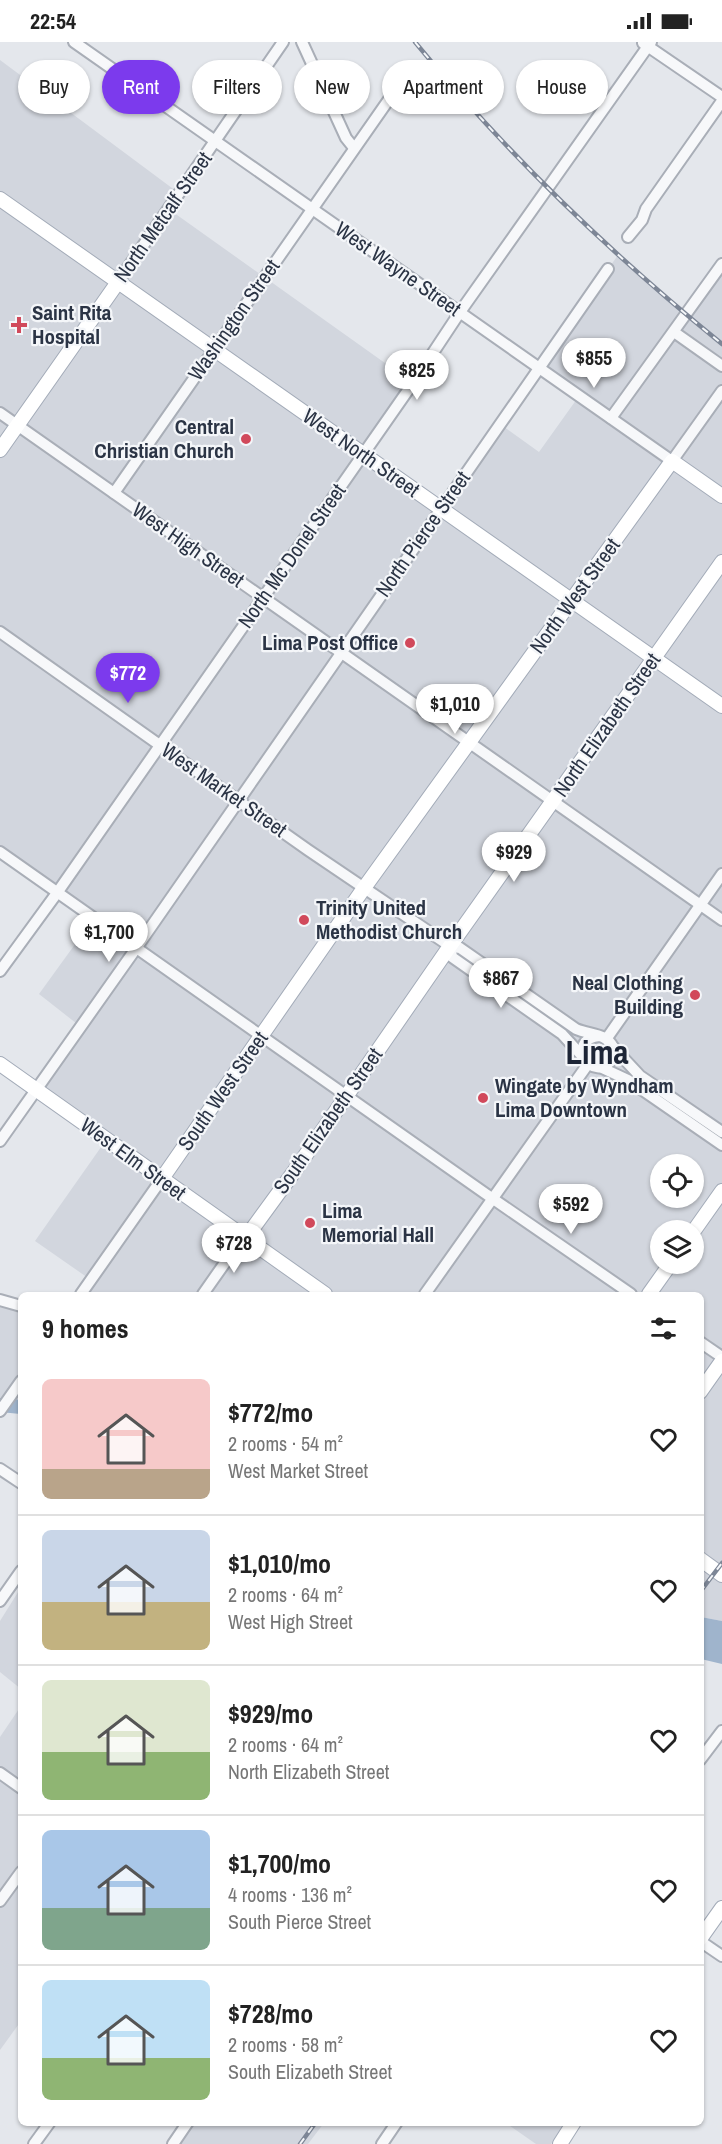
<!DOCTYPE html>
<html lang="en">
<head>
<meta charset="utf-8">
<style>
	body { margin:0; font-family:"Archivo Narrow",sans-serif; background:#f2f2f2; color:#222; height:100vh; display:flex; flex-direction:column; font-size:22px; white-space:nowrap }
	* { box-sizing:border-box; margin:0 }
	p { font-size:20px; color:#767676 }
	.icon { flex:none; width:33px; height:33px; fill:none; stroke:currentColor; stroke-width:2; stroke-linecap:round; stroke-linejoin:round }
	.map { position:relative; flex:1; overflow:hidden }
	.side { position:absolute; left:18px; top:1250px; width:686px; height:834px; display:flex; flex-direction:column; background:#fff; border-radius:9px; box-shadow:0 2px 4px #0004 }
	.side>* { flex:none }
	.guide { position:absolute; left:18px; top:18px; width:687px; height:54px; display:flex; gap:12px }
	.tools { position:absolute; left:650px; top:1112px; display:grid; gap:12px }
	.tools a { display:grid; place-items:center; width:54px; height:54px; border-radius:50%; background:#fff; box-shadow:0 2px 4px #0004; font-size:30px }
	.price { position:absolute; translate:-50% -51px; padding:0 14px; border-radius:21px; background:#fff; color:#222; font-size:20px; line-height:39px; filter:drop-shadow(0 2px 3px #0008) }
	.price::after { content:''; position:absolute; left:50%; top:36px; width:18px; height:14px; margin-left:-9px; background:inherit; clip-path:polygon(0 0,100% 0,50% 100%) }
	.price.current { background:#7c3aed; color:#fff }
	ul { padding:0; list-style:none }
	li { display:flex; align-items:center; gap:18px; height:150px; padding:0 24px }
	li+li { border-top:2px solid #e0e0e0 }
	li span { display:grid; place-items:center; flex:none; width:168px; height:120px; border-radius:9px; color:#555 }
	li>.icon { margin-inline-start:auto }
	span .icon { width:72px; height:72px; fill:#fffc; stroke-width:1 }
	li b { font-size:26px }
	h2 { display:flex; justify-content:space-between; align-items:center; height:72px; padding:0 24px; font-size:26px }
	.tag { padding:0 21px; border-radius:27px; background:#fff; box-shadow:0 2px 4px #0004; font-size:21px; line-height:54px }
	.tag.current { background:#7c3aed; color:#fff }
	.status { display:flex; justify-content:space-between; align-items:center; height:42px; padding:0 30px; background:#fff; direction:ltr }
	.status svg { height:16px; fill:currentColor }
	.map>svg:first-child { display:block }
	.built { fill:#d2d6de; fill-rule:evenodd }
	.water { fill:#9fb4cc }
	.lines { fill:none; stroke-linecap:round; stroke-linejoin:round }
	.river { stroke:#9fb4cc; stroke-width:14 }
	.minor-casing { stroke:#a9aeb7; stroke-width:14 }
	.major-casing { stroke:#a3abb8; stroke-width:16 }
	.minor { stroke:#f7f8fa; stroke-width:10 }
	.major { stroke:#fff; stroke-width:14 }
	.rail-casing { stroke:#7d8696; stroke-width:4.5 }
	.rail { stroke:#f4f6f9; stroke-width:2; stroke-dasharray:7; stroke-linecap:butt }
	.poi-dot { fill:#d1495b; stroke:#f4f6f9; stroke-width:2 }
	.labels { text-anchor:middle; stroke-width:4.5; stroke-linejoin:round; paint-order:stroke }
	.street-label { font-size:21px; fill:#2b3445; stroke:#f4f6f9 }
	.poi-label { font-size:21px; font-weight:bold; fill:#2b3445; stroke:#f4f6f9; text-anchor:start }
	.town-label { font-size:33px; font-weight:bold; fill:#1d2536; stroke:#f4f6f9 }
</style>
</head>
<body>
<div class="status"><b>22:54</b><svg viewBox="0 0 49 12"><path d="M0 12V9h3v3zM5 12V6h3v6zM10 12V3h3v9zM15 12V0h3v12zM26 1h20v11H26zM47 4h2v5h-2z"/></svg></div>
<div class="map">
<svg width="722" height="2102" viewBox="0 0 722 2102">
	<rect width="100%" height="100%" fill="#e4e7ec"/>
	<g class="built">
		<path d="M0 18 180 152 170 168 413 341 363 412 441 467 500 382 539 410 579 354 539 326 618 213 686 272 722 222V1579L701 1575 700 1252H81L91 1238 35 1199 106 1098 36 1048 81 985 39 952 94 876 0 810ZM660 1122H693V1155H660ZM660 1188H693V1221H660Z"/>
		<path d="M0 1258 21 1264V1365L0 1363Z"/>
		<path d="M20 1547 21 1548V1647L0 1630V1579Z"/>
		<path d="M21 1664V1979L0 2008V1695Z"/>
		<path d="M189 2081H324L308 2102H175Z"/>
		<path d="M506 2081H565L551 2102H536Z"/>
	</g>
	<path class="water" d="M701 1575 722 1579V1622L701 1617Z"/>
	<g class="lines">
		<path class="river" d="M0 1363 21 1365"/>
		<g class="minor-casing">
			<g id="minor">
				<path d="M74 0 672 419 722 349"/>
				<path d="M302 0 346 96 354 106"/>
				<path d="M643 1 722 55"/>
				<path d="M628 195 642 178 646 167 722 59"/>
				<path d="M118 240 283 0"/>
				<path d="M674 290 722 324"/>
				<path d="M0 371 722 878"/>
				<path d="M611 376 722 222"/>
				<path d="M114 451 399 43"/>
				<path d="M0 590 308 808 450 904 460 906 576 987C590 993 606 991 613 1005V1016C593 1045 564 998 599 994"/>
				<path d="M0 810 486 1152 631 1252"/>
				<path d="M450 904 452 915 562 992 583 1015"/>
				<path d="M0 929 57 851 413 341 460 270 651 0"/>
				<path d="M607 996 722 832"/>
				<path d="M613 1005 640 1034 722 1090"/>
				<path d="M600 1025 628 1038 722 1103"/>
				<path d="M0 1099 137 905 608 227"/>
				<path d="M81 1252 161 1138"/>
				<path d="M203 1252 243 1195"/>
				<path d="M425 1252 588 1022"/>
				<path d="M0 1258 21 1264"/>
				<path d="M700 1300 722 1315"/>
				<path d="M0 1369 21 1339"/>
				<path d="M0 1427 21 1441"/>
				<path d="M0 1559 21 1529"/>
				<path d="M700 1718 722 1689"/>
				<path d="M0 1731 21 1746"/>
				<path d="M0 1859 21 1830"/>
				<path d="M700 1899 722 1914"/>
				<path d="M34 2102 50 2080"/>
				<path d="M173 2102 188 2080"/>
				<path d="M382 2102 397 2080"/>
			</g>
		</g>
		<g class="major-casing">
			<g id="major">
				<path d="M0 157 722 664"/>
				<path d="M0 408 118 240"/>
				<path d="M0 1022 325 1252"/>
				<path d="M161 1138 364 846 672 419 722 454"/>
				<path d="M693 1190 722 1149"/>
				<path d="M243 1195 253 1186 296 1127 450 904 722 520"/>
				<path d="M649 1252 671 1221"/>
				<path d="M700 1350 722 1319"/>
				<path d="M700 1517 722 1533"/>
				<path d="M700 1897 722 1866"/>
				<path d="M560 2102 574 2080"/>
			</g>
		</g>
		<use href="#minor" class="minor"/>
		<use href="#major" class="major"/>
		<g class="rail-casing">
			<g id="rail">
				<path d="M415 0C506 111 610 211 722 302"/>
				<path d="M700 1550 722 1521"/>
				<path d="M300 2102 316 2080"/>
			</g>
		</g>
		<use href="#rail" class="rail"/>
	</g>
	<g class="poi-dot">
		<path d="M16 274h6v6h6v6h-6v6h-6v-6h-6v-6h6z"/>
		<circle cx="246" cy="397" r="6"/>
		<circle cx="410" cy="601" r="6"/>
		<circle cx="304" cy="878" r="6"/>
		<circle cx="695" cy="953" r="6"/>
		<circle cx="483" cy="1056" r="6"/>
		<circle cx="310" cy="1181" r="6"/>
	</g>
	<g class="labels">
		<g class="street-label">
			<text transform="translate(163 175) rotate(-55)" y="7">North Metcalf Street</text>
			<text transform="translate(398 227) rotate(35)" y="7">West Wayne Street</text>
			<text transform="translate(234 278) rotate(-55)" y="7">Washington Street</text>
			<text transform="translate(361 411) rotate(35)" y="7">West North Street</text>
			<text transform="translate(423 492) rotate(-55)" y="7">North Pierce Street</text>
			<text transform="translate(188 503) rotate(35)" y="7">West High Street</text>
			<text transform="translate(292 514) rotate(-55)" y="7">North Mc Donel Street</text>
			<text transform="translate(575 554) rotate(-54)" y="7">North West Street</text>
			<text transform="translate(607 683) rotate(-55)" y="7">North Elizabeth Street</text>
			<text transform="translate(224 748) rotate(35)" y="7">West Market Street</text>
			<text transform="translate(223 1049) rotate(-55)" y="7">South West Street</text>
			<text transform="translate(328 1079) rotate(-55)" y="7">South Elizabeth Street</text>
			<text transform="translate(133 1117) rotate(36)" y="7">West Elm Street</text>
		</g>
		<g class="poi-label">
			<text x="32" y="278">Saint Rita<tspan x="32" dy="24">Hospital</tspan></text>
			<text x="234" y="392" text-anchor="end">Central<tspan x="234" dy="24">Christian Church</tspan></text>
			<text x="398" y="608" text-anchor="end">Lima Post Office</text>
			<text x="316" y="873">Trinity United<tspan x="316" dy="24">Methodist Church</tspan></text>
			<text x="683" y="948" text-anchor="end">Neal Clothing<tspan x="683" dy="24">Building</tspan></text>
			<text x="495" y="1051">Wingate by Wyndham<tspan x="495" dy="24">Lima Downtown</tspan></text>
			<text x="322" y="1176">Lima<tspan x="322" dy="24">Memorial Hall</tspan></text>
		</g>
		<g class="town-label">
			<text x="597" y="1022">Lima</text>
		</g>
	</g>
</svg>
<div class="tools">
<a><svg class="icon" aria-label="locate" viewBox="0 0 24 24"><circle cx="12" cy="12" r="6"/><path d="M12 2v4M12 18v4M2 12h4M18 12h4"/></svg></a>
<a><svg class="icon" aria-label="layers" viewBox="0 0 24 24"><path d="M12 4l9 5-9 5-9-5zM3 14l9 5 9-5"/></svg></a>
</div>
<b class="price" style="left:594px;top:347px">$855</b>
<b class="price" style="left:417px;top:359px">$825</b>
<b class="price current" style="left:128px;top:662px">$772</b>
<b class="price" style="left:455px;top:693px">$1,010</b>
<b class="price" style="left:514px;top:841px">$929</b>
<b class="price" style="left:109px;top:921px">$1,700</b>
<b class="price" style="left:501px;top:967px">$867</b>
<b class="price" style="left:571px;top:1193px">$592</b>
<b class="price" style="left:234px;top:1232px">$728</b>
<div class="guide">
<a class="tag">Buy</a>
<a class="tag current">Rent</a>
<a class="tag">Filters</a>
<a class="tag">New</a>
<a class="tag">Apartment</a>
<a class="tag">House</a>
</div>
<section class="side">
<h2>9 homes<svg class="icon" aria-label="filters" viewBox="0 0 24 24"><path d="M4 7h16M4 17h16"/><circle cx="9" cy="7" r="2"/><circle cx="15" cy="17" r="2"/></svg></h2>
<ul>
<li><span style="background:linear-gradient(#f6c9c9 75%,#b9a48a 0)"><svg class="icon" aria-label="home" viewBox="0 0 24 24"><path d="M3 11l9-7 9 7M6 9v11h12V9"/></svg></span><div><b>$772/mo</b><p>2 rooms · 54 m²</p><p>West Market Street</p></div><svg class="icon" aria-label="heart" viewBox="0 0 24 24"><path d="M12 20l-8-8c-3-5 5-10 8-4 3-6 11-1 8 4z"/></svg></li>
<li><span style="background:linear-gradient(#c9d6e8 60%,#c2b280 0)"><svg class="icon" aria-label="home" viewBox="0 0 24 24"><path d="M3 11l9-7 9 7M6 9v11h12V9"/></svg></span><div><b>$1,010/mo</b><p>2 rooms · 64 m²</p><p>West High Street</p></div><svg class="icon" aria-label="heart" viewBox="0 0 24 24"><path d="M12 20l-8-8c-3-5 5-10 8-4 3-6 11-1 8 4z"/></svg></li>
<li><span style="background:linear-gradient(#dfe7d0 60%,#8fb573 0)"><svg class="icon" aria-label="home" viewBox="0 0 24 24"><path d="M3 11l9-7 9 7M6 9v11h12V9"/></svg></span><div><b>$929/mo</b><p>2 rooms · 64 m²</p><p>North Elizabeth Street</p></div><svg class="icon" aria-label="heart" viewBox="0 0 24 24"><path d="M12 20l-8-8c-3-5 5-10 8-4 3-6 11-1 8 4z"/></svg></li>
<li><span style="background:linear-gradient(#a9c7e8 65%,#7fa58c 0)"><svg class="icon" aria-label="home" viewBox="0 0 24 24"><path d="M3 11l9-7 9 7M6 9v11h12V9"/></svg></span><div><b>$1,700/mo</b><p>4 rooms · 136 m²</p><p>South Pierce Street</p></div><svg class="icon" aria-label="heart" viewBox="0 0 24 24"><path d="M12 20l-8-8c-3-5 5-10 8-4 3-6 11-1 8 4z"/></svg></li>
<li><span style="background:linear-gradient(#bfe0f5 65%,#8fb573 0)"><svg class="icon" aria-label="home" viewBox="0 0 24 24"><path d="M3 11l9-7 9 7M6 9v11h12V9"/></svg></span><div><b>$728/mo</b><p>2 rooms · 58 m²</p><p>South Elizabeth Street</p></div><svg class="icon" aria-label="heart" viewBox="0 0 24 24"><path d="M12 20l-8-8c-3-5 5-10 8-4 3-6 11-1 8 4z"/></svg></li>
</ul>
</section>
</div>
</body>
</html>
